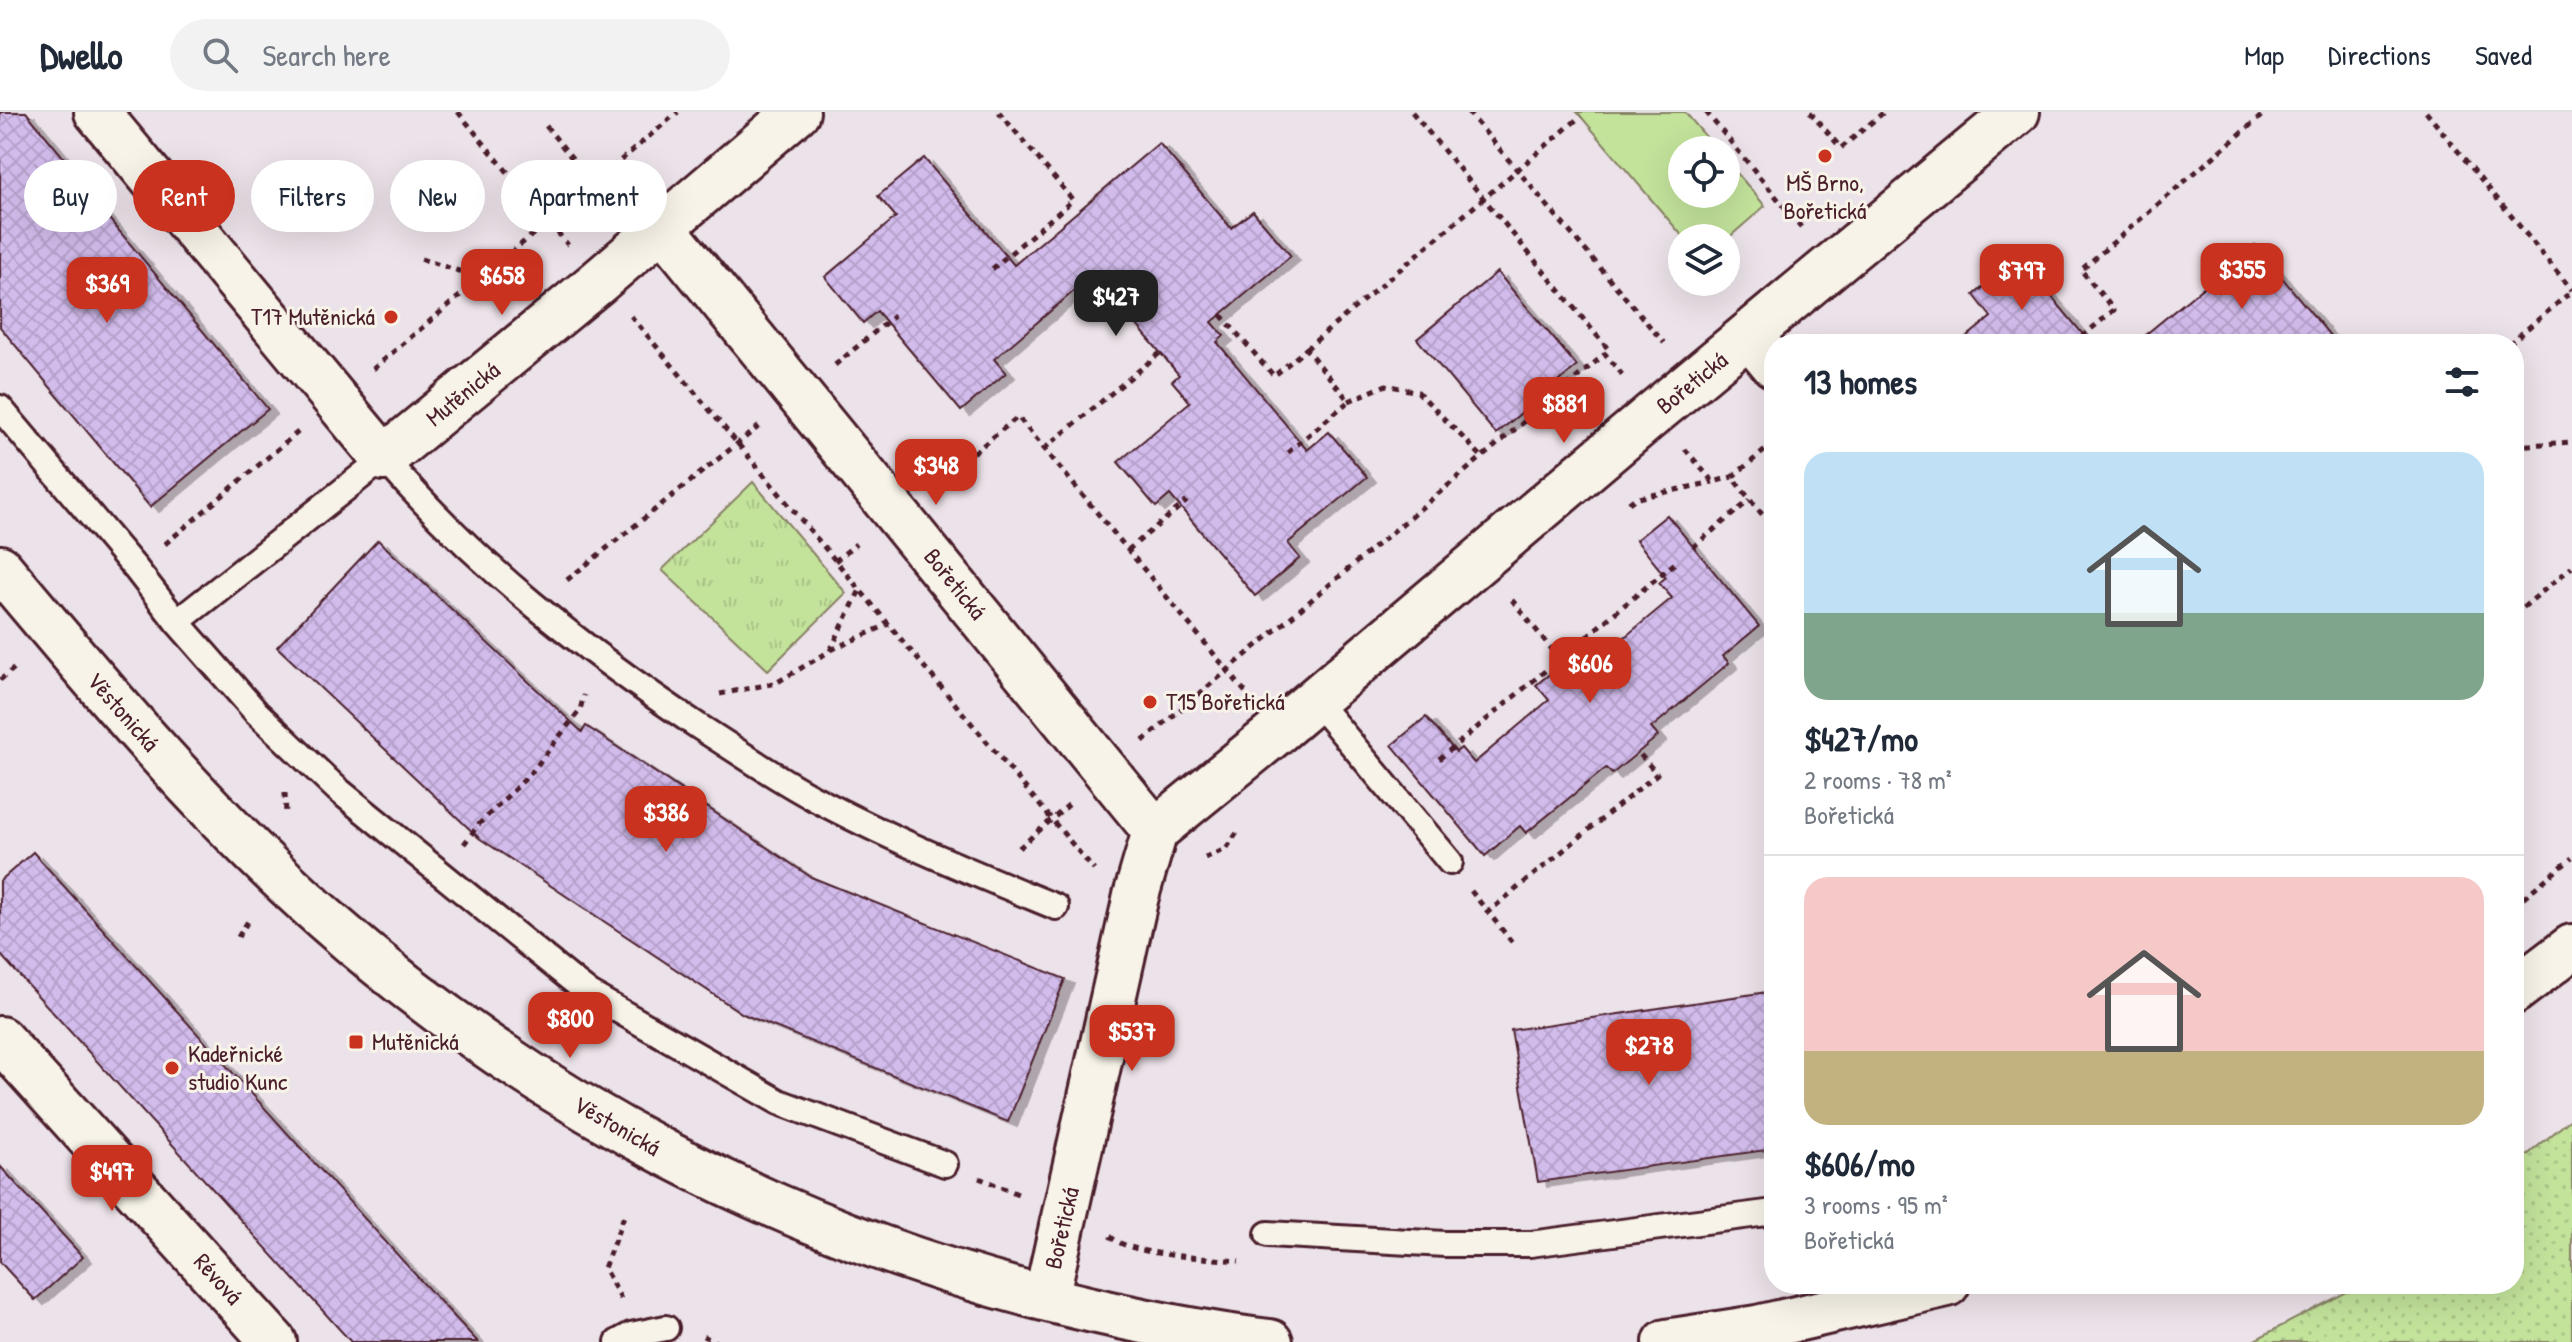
<!DOCTYPE html>
<html lang="en">
<head>
<meta charset="utf-8">
<style>
	body { margin:0; font-family:"Patrick Hand",sans-serif; background:#f2f2f3; color:#1f2937; height:100vh; display:flex; flex-direction:column; font-size:30px; white-space:nowrap }
	* { box-sizing:border-box; margin:0 }
	p { font-size:26px; color:#747a83 }
	.icon { flex:none; width:44px; height:44px; fill:none; stroke:currentColor; stroke-width:2; stroke-linecap:round; stroke-linejoin:round }
	.map { position:relative; flex:1; overflow:hidden }
	.details { position:absolute; left:1764px; top:222px; width:760px; height:960px; display:flex; flex-direction:column; background:#fff; border-radius:32px; box-shadow:0 8px 32px #0002 }
	.details>* { flex:none }
	.guide { position:absolute; left:24px; top:48px; width:760px; height:72px; display:flex; gap:16px }
	.controls { position:absolute; left:1668px; top:24px; display:grid; gap:16px }
	.controls a { display:grid; place-items:center; width:72px; height:72px; border-radius:50%; background:#fff; box-shadow:0 8px 32px #0002; font-size:40px }
	.price { position:absolute; translate:-50% -68px; padding:0 18px; border-radius:16px; background:#c8321e; color:#fff; font-size:26px; line-height:52px; filter:drop-shadow(0 2px 4px #0008) }
	.price::after { content:''; position:absolute; left:50%; top:48px; width:24px; height:18px; margin-left:-12px; background:inherit; clip-path:polygon(0 0,100% 0,50% 100%) }
	.price.on { background:#222; color:#fff }
	ul { padding:0; list-style:none }
	li { display:grid; align-content:center; gap:16px; height:424px; padding:0 40px }
	li+li { border-top:2px solid #e0e1e3 }
	li span { display:grid; place-items:center; height:248px; border-radius:24px; color:#555 }
	li>.icon { margin-inline-start:auto }
	span .icon { width:144px; height:144px; fill:#fffc; stroke-width:1 }
	li b { font-size:34px }
	h2 { display:flex; justify-content:space-between; align-items:center; height:96px; padding:0 40px; font-size:34px }
	.pill { padding:0 28px; border-radius:36px; background:#fff; box-shadow:0 8px 32px #0002; font-size:28px; line-height:72px }
	.pill.on { background:#c8321e; color:#fff }
	header { display:flex; align-items:center; gap:48px; box-sizing:border-box; height:112px; padding:0 40px; background:#fff; border-bottom:2px solid #e0e1e3 }
	header strong { font-size:38px }
	nav { display:flex; gap:44px; margin-inline-start:auto; font-size:28px }
	.search { width:560px; height:72px; background:#f2f2f3; display:flex; align-items:center; gap:20px; box-sizing:border-box; padding:0 28px; border-radius:44px; color:#747a83; font-size:30px }
	.map>svg:first-child { display:block }
	.grass { fill:url(#grass-dots); stroke:#868163; stroke-width:2 }
	.park { fill:url(#park-tufts); stroke:#868163; stroke-width:2 }
	.pitch { fill:#c3e39b; stroke:#868163; stroke-width:2 }
	.building { fill:url(#building-cross-hatch); stroke:#4a1f2b; stroke-width:2; filter:url(#shadow) }
	.lines { fill:none; stroke-linecap:round; stroke-linejoin:round }
	.lane-casing { stroke:#4a1f2b; stroke-width:30 }
	.street-casing { stroke:#4a1f2b; stroke-width:50 }
	.secondary-casing { stroke:#4a1f2b; stroke-width:50 }
	.path { stroke:#4a1f2b; stroke-width:5; stroke-dasharray:6 6; stroke-linecap:butt }
	.lane { stroke:#f7f3e8; stroke-width:24 }
	.street { stroke:#f7f3e8; stroke-width:44 }
	.secondary { stroke:#f7f3e8; stroke-width:44 }
	.poi-dot { fill:#c8321e; stroke:#f7f3e8; stroke-width:3 }
	.labels { text-anchor:middle; stroke-width:6; stroke-linejoin:round; paint-order:stroke }
	.poi-label { font-size:24px; fill:#4a1f2b; stroke:#f7f3e8; text-anchor:start }
	.street-label { font-size:24px; fill:#4a1f2b; stroke:#f7f3e8 }
</style>
</head>
<body>
<header>
<strong>Dwello</strong>
<div class="search"><svg class="icon" aria-label="search" viewBox="0 0 24 24"><circle cx="10" cy="10" r="6"/><path d="M15 15l6 6"/></svg>Search here</div>
<nav><a>Map</a><a>Directions</a><a>Saved</a></nav>
</header>
<div class="map">
<svg width="2572" height="1230" viewBox="0 0 2572 1230">
	<defs>
		<pattern id="grass-dots" width="8" height="8" patternUnits="userSpaceOnUse" patternTransform="scale(2)"><rect width="8" height="8" fill="#c3e39b"/><path d="M2 2h.1M6 6h.1" fill="none" stroke="#a9c286" stroke-width="1.8" stroke-linecap="round"/></pattern>
		<pattern id="park-tufts" width="24" height="20" patternUnits="userSpaceOnUse" patternTransform="scale(2)"><rect width="24" height="20" fill="#c3e39b"/><path d="M3 7l-1-3M5 7V3M7 7l1-3M15 17l-1-3M17 17v-4M19 17l1-3" fill="none" stroke="#a9c286"/></pattern>
		<pattern id="building-cross-hatch" width="8" height="8" patternUnits="userSpaceOnUse" patternTransform="scale(2)"><rect width="8" height="8" fill="#d2bcec"/><path d="M0 0l8 8M0 8l8-8" fill="none" stroke="#b6a1cb"/></pattern>
		<filter id="shadow"><feDropShadow dx="9" dy="5" stdDeviation="0" flood-color="#0004"/></filter>
	</defs>
	<rect width="100%" height="100%" fill="#ece2e9"/>
	<filter id="ink" filterUnits="userSpaceOnUse"><feTurbulence type="fractalNoise" baseFrequency=".0125" numOctaves="2"/><feDisplacementMap in="SourceGraphic" scale="16" xChannelSelector="R" yChannelSelector="G"/><feConvolveMatrix kernelMatrix="1 2 1 2 8 2 1 2 1" color-interpolation-filters="sRGB"/></filter>
	<g filter="url(#ink)">
		<path class="grass" d="M2572 1006V1230H2251L2362 1172H2514V1054Z"/>
		<path class="park" d="M753 370 846 481 768 558 662 458Z"/>
		<path class="pitch" d="M1577 0H1685L1717 38H1682V82H1726V48L1765 94 1726 128 1684 126Z"/>
		<g class="building">
			<path d="M0 0H26L83 69 80 72 268 297 150 395 0 215Z"/>
			<path d="M1159 31 1231 116 1253 99 1291 144 1212 210 1224 224 1217 230 1307 338 1329 320 1367 365 1288 431 1300 446 1255 484 1170 383 1156 395 1118 350 1190 290 1172 269 1179 263 1094 162 994 247 1006 261 961 299 877 199 863 211 825 165 896 105 878 84 924 46 1014 153Z"/>
			<path d="M2255 133 2337 232H2134Z"/>
			<path d="M2019 145 2091 232H1958L1991 205 1974 183Z"/>
			<path d="M1497 160 1577 254 1496 322 1417 227Z"/>
			<path d="M1667 403 1759 514 1723 544 1729 551 1651 616 1658 624 1612 662 1606 656 1526 721 1520 714 1485 744 1392 633 1426 605 1456 640 1461 636 1474 651 1549 588 1536 573 1584 534 1597 548 1672 486 1659 471 1666 465 1636 428Z"/>
			<path d="M378 428 582 620 586 614 811 765 1065 867 1008 1010 743 902 479 726 277 535Z"/>
			<path d="M33 740 422 1170 478 1230H351L0 842V769Z"/>
			<path d="M1774 879V1037L1538 1070 1511 918Z"/>
			<path d="M0 1054 83 1145 35 1188 0 1150Z"/>
		</g>
		<g class="lines">
			<g class="lane-casing">
				<g id="lane">
					<path d="M0 296 136 457 177 510 256 600 337 677 572 868 590 882 779 990 945 1052"/>
					<path d="M177 510 384 346C473 451 584 538 698 614 736 638 773 664 812 685 890 727 974 761 1056 795"/>
					<path d="M1315 588 1450 750"/>
					<path d="M1268 1122 1445 1132H1530L1774 1100"/>
					<path d="M618 1230 631 1223 666 1216"/>
				</g>
			</g>
			<g class="street-casing">
				<g id="street">
					<path d="M97 0 384 346 598 170 797 0"/>
					<path d="M662 115 1155 719"/>
					<path d="M1750 224 1774 253"/>
					<path d="M0 927 274 1230"/>
					<path d="M1046 1186 1136 784 1155 719 1278 619 1654 301 2017 0"/>
				</g>
			</g>
			<g class="secondary-casing">
				<g id="secondary">
					<path d="M0 456C102 578 204 700 324 806 534 992 786 1122 1059 1190 1129 1207 1198 1222 1270 1230"/>
					<path d="M2514 879 2572 835"/>
					<path d="M1666 1230 1757 1216 1947 1172"/>
				</g>
			</g>
			<g class="path">
				<path d="M458 0 568 133"/>
				<path d="M1412 0 1609 238 1605 242 1624 265"/>
				<path d="M1468 0 1664 231"/>
				<path d="M1706 0 1801 115"/>
				<path d="M1810 0 1841 36 1884 0"/>
				<path d="M2426 0 2572 178"/>
				<path d="M546 14 593 72"/>
				<path d="M421 147 459 159 485 162"/>
				<path d="M992 157 1073 88 999 0"/>
				<path d="M1221 203 1274 264 1306 237 1349 289 1286 342"/>
				<path d="M631 204 1094 758"/>
				<path d="M2073 232 2114 198 2081 158 2266 0"/>
				<path d="M2509 232 2572 179"/>
				<path d="M1306 237 1581 4"/>
				<path d="M835 253 894 204"/>
				<path d="M373 257 678 0"/>
				<path d="M1349 289 1386 273 1418 280 1482 345"/>
				<path d="M1774 331 1732 365 1774 417"/>
				<path d="M2514 334 2572 330"/>
				<path d="M1044 337 1160 241"/>
				<path d="M1685 337 1713 370 1732 365"/>
				<path d="M936 371 1018 305 1247 582"/>
				<path d="M1629 391 1634 387 1713 370"/>
				<path d="M165 432 298 320"/>
				<path d="M1693 435 1750 388"/>
				<path d="M1128 438 1187 389"/>
				<path d="M835 449 856 432"/>
				<path d="M567 468 762 312"/>
				<path d="M1512 488 1563 551"/>
				<path d="M2514 503 2572 455"/>
				<path d="M831 538 889 512"/>
				<path d="M0 568 17 554"/>
				<path d="M720 582 776 571 830 539 860 478"/>
				<path d="M1143 629 1605 242"/>
				<path d="M1439 647 1675 451"/>
				<path d="M285 681 286 703"/>
				<path d="M464 732 479 712 531 661 580 598 584 583"/>
				<path d="M1019 736 1072 690"/>
				<path d="M1205 746 1226 737 1239 718"/>
				<path d="M1471 779 1488 800"/>
				<path d="M2514 793 2572 746"/>
				<path d="M238 825 250 806"/>
				<path d="M1512 830 1488 800 1657 662 1638 640"/>
				<path d="M979 1066 1018 1082"/>
				<path d="M1110 1124C1128 1144 1209 1146 1239 1149"/>
				<path d="M621 1187 604 1156 624 1104"/>
				<path d="M703 1224 716 1230"/>
			</g>
			<use href="#lane" class="lane"/>
			<use href="#street" class="street"/>
			<use href="#secondary" class="secondary"/>
		</g>
	</g>
	<g class="poi-dot">
		<circle cx="1825" cy="44" r="8"/>
		<circle cx="391" cy="205" r="8"/>
		<circle cx="1150" cy="590" r="8"/>
		<rect x="348" y="922" width="16" height="16" rx="4"/>
		<circle cx="172" cy="956" r="8"/>
	</g>
	<g class="labels">
		<g class="poi-label">
			<text x="1825" y="79" text-anchor="middle">MŠ Brno,<tspan x="1825" dy="28">Bořetická</tspan></text>
			<text x="375" y="213" text-anchor="end">T17 Mutěnická</text>
			<text x="1166" y="598">T15 Bořetická</text>
			<text x="372" y="938">Mutěnická</text>
			<text x="188" y="950">Kadeřnické<tspan x="188" dy="28">studio Kunc</tspan></text>
		</g>
		<g class="street-label">
			<text transform="translate(1692 271) rotate(-39)" y="8">Bořetická</text>
			<text transform="translate(463 282) rotate(-39)" y="8">Mutěnická</text>
			<text transform="translate(955 472) rotate(51)" y="8">Bořetická</text>
			<text transform="translate(123 600) rotate(49)" y="8">Věstonická</text>
			<text transform="translate(617 1014) rotate(30)" y="8">Věstonická</text>
			<text transform="translate(1062 1116) rotate(-77)" y="8">Bořetická</text>
			<text transform="translate(218 1167) rotate(48)" y="8">Révová</text>
		</g>
	</g>
</svg>
<div class="controls">
<a><svg class="icon" aria-label="locate" viewBox="0 0 24 24"><circle cx="12" cy="12" r="6"/><path d="M12 2v4M12 18v4M2 12h4M18 12h4"/></svg></a>
<a><svg class="icon" aria-label="layers" viewBox="0 0 24 24"><path d="M12 4l9 5-9 5-9-5zM3 14l9 5 9-5"/></svg></a>
</div>
<b class="price" style="left:2242px;top:199px">$355</b>
<b class="price" style="left:2022px;top:200px">$797</b>
<b class="price" style="left:502px;top:205px">$658</b>
<b class="price" style="left:107px;top:213px">$369</b>
<b class="price on" style="left:1116px;top:226px">$427</b>
<b class="price" style="left:1564px;top:333px">$881</b>
<b class="price" style="left:936px;top:395px">$348</b>
<b class="price" style="left:1590px;top:593px">$606</b>
<b class="price" style="left:666px;top:742px">$386</b>
<b class="price" style="left:570px;top:948px">$800</b>
<b class="price" style="left:1132px;top:961px">$537</b>
<b class="price" style="left:1649px;top:975px">$278</b>
<b class="price" style="left:112px;top:1101px">$497</b>
<div class="guide">
<a class="pill">Buy</a>
<a class="pill on">Rent</a>
<a class="pill">Filters</a>
<a class="pill">New</a>
<a class="pill">Apartment</a>
</div>
<section class="details">
<h2>13 homes<svg class="icon" aria-label="filters" viewBox="0 0 24 24"><path d="M4 7h16M4 17h16"/><circle cx="9" cy="7" r="2"/><circle cx="15" cy="17" r="2"/></svg></h2>
<ul>
<li><span style="background:linear-gradient(#bfe0f5 65%,#7fa58c 0)"><svg class="icon" aria-label="home" viewBox="0 0 24 24"><path d="M3 11l9-7 9 7M6 9v11h12V9"/></svg></span><div><b>$427/mo</b><p>2 rooms · 78 m²</p><p>Bořetická</p></div></li>
<li><span style="background:linear-gradient(#f6c9c9 70%,#c2b280 0)"><svg class="icon" aria-label="home" viewBox="0 0 24 24"><path d="M3 11l9-7 9 7M6 9v11h12V9"/></svg></span><div><b>$606/mo</b><p>3 rooms · 95 m²</p><p>Bořetická</p></div></li>
</ul>
</section>
</div>
</body>
</html>
